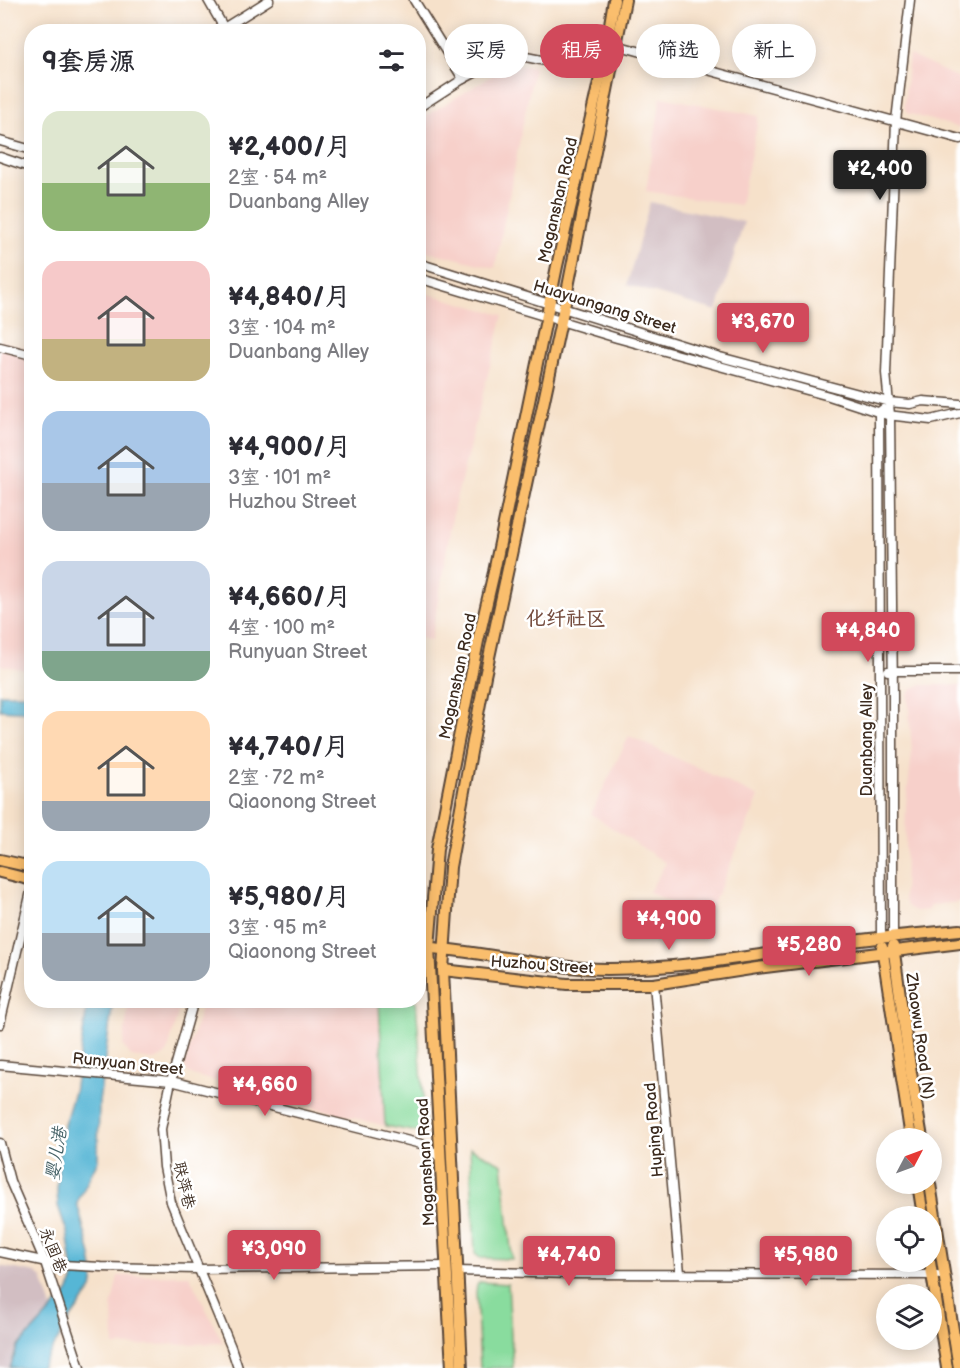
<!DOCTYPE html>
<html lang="zh">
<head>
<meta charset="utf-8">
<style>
	body { margin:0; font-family:"Balsamiq Sans","LXGW WenKai TC",sans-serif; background:#f2f2f3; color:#2b2b33; height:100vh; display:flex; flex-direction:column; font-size:22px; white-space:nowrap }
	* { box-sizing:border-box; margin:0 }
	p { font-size:20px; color:#7c7c81 }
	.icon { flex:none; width:33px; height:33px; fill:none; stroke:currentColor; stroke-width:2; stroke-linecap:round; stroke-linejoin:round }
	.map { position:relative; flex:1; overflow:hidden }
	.panel { position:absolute; left:24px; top:24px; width:402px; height:984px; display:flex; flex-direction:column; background:#fff; border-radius:24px; box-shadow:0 3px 15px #0003 }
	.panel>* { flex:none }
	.top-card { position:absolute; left:444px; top:24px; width:426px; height:54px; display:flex; gap:12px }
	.needle { width:39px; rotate:49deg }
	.fabs { position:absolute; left:876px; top:1128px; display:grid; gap:12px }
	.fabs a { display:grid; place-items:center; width:66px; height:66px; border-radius:50%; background:#fff; box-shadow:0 3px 15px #0003; font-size:30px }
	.price { position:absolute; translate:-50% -51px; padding:0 14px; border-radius:6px; background:#d1495b; color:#fff; font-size:20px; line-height:39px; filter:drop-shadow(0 2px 3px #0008) }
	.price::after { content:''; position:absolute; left:50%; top:36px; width:18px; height:14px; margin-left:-9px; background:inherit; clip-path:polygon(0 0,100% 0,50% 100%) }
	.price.current { background:#222; color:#fff }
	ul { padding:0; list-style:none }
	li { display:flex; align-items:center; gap:18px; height:150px; padding:0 18px }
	li span { display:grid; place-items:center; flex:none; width:168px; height:120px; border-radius:18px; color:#555 }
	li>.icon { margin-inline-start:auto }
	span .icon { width:72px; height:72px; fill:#fffc; stroke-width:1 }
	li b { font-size:26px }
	h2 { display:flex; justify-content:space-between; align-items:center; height:72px; padding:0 18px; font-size:26px }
	.chip { padding:0 21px; border-radius:27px; background:#fff; box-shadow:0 3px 15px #0003; font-size:21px; line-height:54px }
	.chip.current { background:#d1495b; color:#fff }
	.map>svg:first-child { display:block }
	.built { fill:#f7d0ca }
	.industrial { fill:#d2bec2 }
	.green { fill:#89dc9e; stroke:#62835e; stroke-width:1.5 }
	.water { fill:#57b6d5; stroke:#49707a; stroke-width:1.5 }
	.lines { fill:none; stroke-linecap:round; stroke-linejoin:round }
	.minor-casing { stroke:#574538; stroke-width:11 }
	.major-casing { stroke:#574538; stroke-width:14 }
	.minor { stroke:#fff; stroke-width:8 }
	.major { stroke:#fabe6d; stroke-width:10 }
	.labels { text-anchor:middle; stroke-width:5; stroke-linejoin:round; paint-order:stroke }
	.street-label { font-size:16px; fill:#3b2a1e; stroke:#fff }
	.water-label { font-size:18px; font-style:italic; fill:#466267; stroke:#fff }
	.quarter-label { font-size:20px; font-weight:bold; fill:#764d3f; stroke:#fff }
</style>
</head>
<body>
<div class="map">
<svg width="960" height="1368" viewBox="0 0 960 1368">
	<rect width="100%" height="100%" fill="#fff"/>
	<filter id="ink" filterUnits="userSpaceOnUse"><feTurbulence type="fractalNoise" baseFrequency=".0167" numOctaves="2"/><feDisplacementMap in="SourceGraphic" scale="12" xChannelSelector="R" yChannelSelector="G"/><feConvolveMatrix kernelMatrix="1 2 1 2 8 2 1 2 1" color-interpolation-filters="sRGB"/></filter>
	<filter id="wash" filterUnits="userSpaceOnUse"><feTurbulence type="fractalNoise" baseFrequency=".008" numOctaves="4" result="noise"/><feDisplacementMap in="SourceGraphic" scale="24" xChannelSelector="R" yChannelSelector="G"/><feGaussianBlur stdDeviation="1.35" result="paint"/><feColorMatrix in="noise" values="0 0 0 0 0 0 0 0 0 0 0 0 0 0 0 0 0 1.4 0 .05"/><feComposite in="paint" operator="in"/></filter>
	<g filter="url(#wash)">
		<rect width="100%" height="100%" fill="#f6e1ca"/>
		<g class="built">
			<path d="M909 55 960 79V128L907 113 904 106Z"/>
			<path d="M520 66 534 67 495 268 419 249V120L498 72Z"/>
			<path d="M661 97 759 116 740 205 646 191Z"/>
			<path d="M418 291 503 315 454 507 431 641 418 637Z"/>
			<path d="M0 341 31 350V671L0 665Z"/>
			<path d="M922 685H960V902L930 905 928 910 916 911 908 907 904 899 906 804 912 752 908 695 913 688Z"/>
			<path d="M629 736 759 797 706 921 649 892 666 863 591 814Z"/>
			<path d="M129 1001H181L167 1054 154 1060 132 1057 123 1046Z"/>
			<path d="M203 1001H379L385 1126 189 1074 184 1066Z"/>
			<path d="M189 1275 223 1343 114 1346 113 1308H111L118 1276Z"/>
		</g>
		<g class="industrial">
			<path d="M650 202 744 222 717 311 627 285Z"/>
			<path d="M0 1266 36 1273 42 1278 55 1316 18 1368H0Z"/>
		</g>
		<g class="green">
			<path d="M379 1001H416L425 1123 423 1130 418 1132 385 1126Z"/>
			<path d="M470 1148 502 1164 512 1259 480 1258 475 1254Z"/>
			<path d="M480 1282 508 1284 513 1368H480L476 1292 477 1285Z"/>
		</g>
		<g class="water">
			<path d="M0 694H31V712L0 710Z"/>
			<path d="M88 1001H113L99 1102 98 1160 77 1203 91 1255 94 1277 92 1289 71 1318 41 1368H10L17 1348 68 1292 74 1279 67 1232 58 1206 57 1191 59 1152 64 1125 74 1092Z"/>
		</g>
	</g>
	<g filter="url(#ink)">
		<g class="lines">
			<g class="minor-casing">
				<g id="minor">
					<path d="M208 0 224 28 223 31"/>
					<path d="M414 0 463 79"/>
					<path d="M224 28 269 0"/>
					<path d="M616 45 960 139"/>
					<path d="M418 108 463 79 511 54 601 72"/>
					<path d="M0 141 32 150"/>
					<path d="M0 157 32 168"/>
					<path d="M418 263 720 357 889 402 910 404 923 401 960 404"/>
					<path d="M418 278 617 338 829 396 887 415 931 420 960 413"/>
					<path d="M0 347 32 355"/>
					<path d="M888 671H960"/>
					<path d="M893 937V696L890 415 886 373 896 121 910 0"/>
					<path d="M881 938 879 412 883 409"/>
					<path d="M654 984 680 1273"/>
					<path d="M194 1000 171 1081 161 1129 164 1167 171 1202 231 1347 238 1368"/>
					<path d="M0 1024 32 887"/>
					<path d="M0 1065 171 1081 425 1145 439 1157"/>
					<path d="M0 1143 10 1181 45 1262 80 1368"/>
					<path d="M0 1252 61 1265 101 1267 197 1269 447 1266"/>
					<path d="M457 1271 571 1274 937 1275"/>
				</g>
			</g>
			<g class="major-casing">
				<g id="major">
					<path d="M0 860 32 867"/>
					<path d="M0 872 32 880"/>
					<path d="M893 946 911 1073 922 1138"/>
					<path d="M418 947C482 950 544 969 608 969 693 969 777 951 861 940 894 936 927 933 960 930"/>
					<path d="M882 947 911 1138"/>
					<path d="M443 970 567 984H654L757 968 960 943"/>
					<path d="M918 1184 923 1216"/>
					<path d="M930 1184 959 1368"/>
					<path d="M930 1262 947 1368"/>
					<path d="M452 1368 429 948 437 849 478 641 494 572 557 266 604 60 614 0"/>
					<path d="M462 1368 443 970 450 867 485 676 564 307 625 0"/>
				</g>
			</g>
			<use href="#minor" class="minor"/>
			<use href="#major" class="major"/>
		</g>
	</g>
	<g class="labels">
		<g class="street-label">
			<text transform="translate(557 200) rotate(-77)" y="6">Moganshan Road</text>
			<text transform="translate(605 306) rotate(17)" y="6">Huayuangang Street</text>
			<text transform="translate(457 676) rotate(-78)" y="6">Moganshan Road</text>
			<text transform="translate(866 740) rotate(-90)" y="6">Duanbang Alley</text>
			<text transform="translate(542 964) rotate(4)" y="6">Huzhou Street</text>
			<text transform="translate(921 1036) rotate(82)" y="6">Zhaowu Road (N)</text>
			<text transform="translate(128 1063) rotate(6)" y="6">Runyuan Street</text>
			<text transform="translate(653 1130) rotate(-95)" y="6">Huping Road</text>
			<text transform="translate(425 1162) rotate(-93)" y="6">Moganshan Road</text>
			<text transform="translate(185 1185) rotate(77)" y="6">联萍巷</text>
			<text transform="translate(54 1250) rotate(68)" y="6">永固巷</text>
		</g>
		<g class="water-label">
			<text transform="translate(56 1154) rotate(-81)" y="6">婴儿港</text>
		</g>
		<g class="quarter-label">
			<text x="566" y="625">化纤社区</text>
		</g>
	</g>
</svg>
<div class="fabs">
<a><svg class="needle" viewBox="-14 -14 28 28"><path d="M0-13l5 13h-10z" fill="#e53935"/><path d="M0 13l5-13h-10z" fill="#7c7c81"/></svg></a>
<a><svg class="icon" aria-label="locate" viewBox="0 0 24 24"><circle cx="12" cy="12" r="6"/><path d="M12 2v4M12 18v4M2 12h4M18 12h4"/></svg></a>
<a><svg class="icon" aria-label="layers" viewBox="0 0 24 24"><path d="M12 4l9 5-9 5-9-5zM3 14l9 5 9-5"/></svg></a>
</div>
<b class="price current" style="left:880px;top:201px">¥2,400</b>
<b class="price" style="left:763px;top:354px">¥3,670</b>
<b class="price" style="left:868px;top:663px">¥4,840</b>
<b class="price" style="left:669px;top:951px">¥4,900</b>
<b class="price" style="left:809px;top:977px">¥5,280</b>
<b class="price" style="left:265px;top:1117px">¥4,660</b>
<b class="price" style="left:274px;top:1281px">¥3,090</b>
<b class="price" style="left:569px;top:1287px">¥4,740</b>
<b class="price" style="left:806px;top:1287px">¥5,980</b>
<div class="top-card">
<a class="chip">买房</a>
<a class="chip current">租房</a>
<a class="chip">筛选</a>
<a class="chip">新上</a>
</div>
<section class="panel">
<h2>9套房源<svg class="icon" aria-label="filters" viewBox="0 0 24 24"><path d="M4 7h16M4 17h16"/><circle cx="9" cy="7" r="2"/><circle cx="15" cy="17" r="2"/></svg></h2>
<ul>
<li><span style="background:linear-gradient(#dfe7d0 60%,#8fb573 0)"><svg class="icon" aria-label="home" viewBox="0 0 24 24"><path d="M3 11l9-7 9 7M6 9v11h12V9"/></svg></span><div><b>¥2,400/月</b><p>2室 · 54 m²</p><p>Duanbang Alley</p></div></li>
<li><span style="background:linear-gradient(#f6c9c9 65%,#c2b280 0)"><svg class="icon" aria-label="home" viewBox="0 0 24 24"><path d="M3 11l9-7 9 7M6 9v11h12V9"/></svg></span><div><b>¥4,840/月</b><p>3室 · 104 m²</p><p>Duanbang Alley</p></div></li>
<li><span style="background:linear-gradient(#a9c7e8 60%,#9aa5b1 0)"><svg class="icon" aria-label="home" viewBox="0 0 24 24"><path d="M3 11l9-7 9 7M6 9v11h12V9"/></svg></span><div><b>¥4,900/月</b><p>3室 · 101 m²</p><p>Huzhou Street</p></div></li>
<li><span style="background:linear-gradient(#c9d6e8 75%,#7fa58c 0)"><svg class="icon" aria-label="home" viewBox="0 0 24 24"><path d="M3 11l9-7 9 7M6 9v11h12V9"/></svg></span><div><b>¥4,660/月</b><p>4室 · 100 m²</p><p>Runyuan Street</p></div></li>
<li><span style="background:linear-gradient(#ffd9b3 75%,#9aa5b1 0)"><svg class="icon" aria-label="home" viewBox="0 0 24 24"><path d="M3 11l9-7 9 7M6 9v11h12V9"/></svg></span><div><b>¥4,740/月</b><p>2室 · 72 m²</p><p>Qiaonong Street</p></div></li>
<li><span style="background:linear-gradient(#bfe0f5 60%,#9aa5b1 0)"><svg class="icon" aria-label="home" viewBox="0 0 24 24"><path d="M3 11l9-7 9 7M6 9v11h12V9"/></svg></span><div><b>¥5,980/月</b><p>3室 · 95 m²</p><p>Qiaonong Street</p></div></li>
</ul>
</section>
</div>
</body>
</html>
